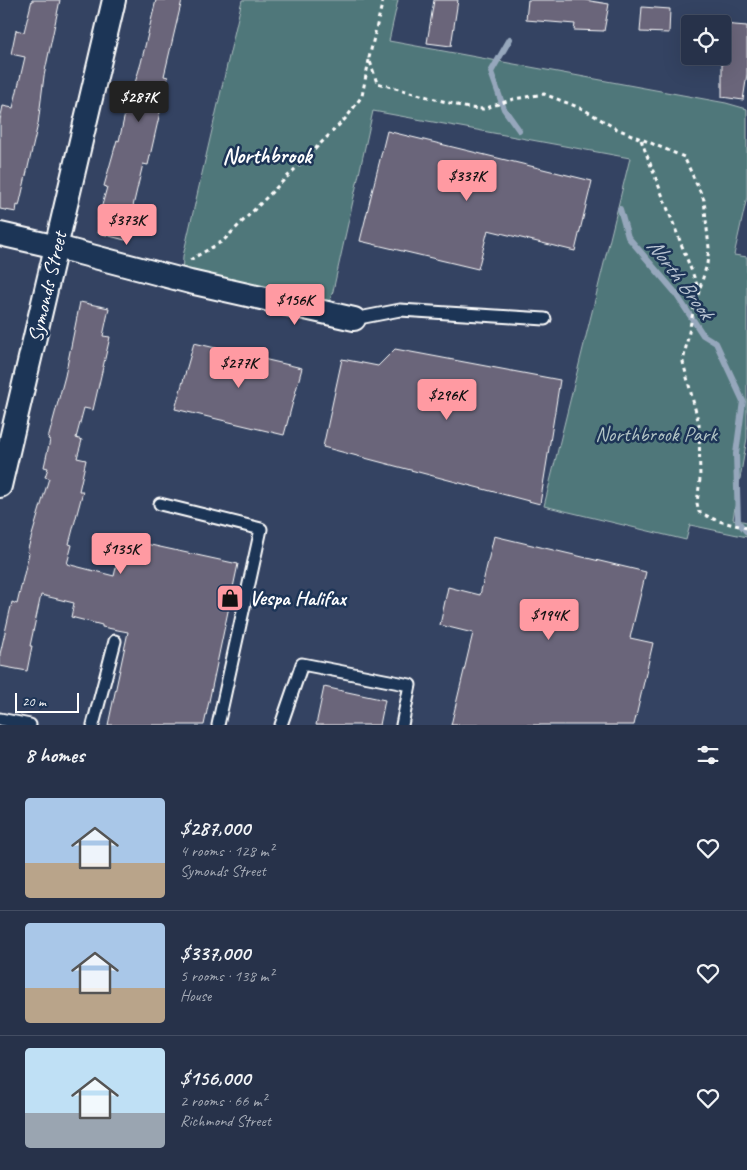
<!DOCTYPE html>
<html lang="en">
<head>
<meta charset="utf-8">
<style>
	body { margin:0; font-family:Caveat,sans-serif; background:#2f3a51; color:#f1f3f6; height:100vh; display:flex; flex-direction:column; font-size:19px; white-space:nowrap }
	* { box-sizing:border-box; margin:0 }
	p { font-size:16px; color:#a4aab5 }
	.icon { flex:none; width:28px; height:28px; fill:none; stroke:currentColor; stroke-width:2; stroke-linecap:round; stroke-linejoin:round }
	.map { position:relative; height:725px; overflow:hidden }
	.side { display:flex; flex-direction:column; background:#27324a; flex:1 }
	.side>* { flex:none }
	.fabs { position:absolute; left:681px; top:15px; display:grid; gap:10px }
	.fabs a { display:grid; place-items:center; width:50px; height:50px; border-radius:5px; background:#27324a; box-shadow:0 5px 20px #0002,0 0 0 1px #434d62; font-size:25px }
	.scale { position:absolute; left:15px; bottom:12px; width:64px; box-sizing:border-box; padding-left:5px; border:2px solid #fff; border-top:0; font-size:14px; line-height:18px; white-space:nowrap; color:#fff; -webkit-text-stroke:4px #1d3557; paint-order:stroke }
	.price { position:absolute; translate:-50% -42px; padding:0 11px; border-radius:5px; background:#ff9aa2; color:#111; font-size:16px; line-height:32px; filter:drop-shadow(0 1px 2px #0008) }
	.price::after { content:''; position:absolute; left:50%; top:30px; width:15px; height:11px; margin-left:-8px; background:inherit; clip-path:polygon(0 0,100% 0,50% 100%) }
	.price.selected { background:#222; color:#fff }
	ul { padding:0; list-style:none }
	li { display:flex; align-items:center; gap:15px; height:125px; padding:0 25px }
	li+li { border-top:1px solid #434d62 }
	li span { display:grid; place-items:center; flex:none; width:140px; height:100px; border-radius:5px; color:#555 }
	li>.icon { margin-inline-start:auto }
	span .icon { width:60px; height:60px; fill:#fffc; stroke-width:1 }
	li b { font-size:21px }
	h2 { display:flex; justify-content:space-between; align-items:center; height:60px; padding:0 25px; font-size:21px }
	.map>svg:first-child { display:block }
	.green { fill:#50777a; stroke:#a8bbbc }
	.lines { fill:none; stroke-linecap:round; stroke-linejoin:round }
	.stream { stroke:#96a7bc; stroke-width:6 }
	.building { fill:#6b657a; stroke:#fff }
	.service-casing { stroke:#fff; stroke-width:15 }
	.minor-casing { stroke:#fff; stroke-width:26 }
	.path { stroke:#fff; stroke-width:3; stroke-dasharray:4 4; stroke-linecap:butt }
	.service { stroke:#1d3557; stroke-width:11 }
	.minor { stroke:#1d3557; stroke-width:22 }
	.labels { text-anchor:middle; stroke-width:5; stroke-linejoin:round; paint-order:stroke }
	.street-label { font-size:21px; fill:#fff; stroke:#1d3557 }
	.park-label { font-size:21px; fill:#b0c2c3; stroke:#1d3557 }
	.poi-label { font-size:21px; font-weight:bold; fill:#fff; stroke:#1d3557; text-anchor:start }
	.neighbourhood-label { font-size:22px; font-weight:bold; fill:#fff; stroke:#1d3557 }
	.water-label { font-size:22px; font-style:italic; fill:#b9c4d2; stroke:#1d3557 }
</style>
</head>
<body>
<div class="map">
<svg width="747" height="725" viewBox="0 0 747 725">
	<rect width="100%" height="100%" fill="#344362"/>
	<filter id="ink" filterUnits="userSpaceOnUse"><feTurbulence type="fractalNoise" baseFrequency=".02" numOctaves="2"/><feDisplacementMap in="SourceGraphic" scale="10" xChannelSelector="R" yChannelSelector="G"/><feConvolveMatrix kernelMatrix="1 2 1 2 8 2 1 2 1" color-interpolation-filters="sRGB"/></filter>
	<g filter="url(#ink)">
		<path class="green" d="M242 0H398L389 41 726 103 747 109V197L734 255 747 257V438L733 519 747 522V537L690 525 686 540 544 506 630 158 373 111 333 291 326 311 182 279 183 256Z"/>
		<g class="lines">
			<g class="stream">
				<path d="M510 39 491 72 504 109 519 130"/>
				<path d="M620 209 628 237 674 291 703 335 716 343 743 401 736 454 738 522 747 532"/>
			</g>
		</g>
		<g class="building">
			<path d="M32 0H60L44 76 38 124 19 206 17 205 16 212 0 209V120L3 106 13 108 25 57 11 54 16 30 24 32Z"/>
			<path d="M156 0H182L164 76 168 77 148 165 143 164 125 240 98 233 101 221 98 220 107 187 104 186 117 140 119 141 129 96H131L141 63Z"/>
			<path d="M434 0H458L451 46 427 43Z"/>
			<path d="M528 0H584L609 4 604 31 574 30 575 24 526 20Z"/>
			<path d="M642 7 670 9 669 33 640 32Z"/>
			<path d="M722 24 747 26V74L743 100 722 97Z"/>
			<path d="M387 131 592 181 575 251 488 230 478 269 360 241Z"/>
			<path d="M80 302 109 308 103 336 110 337 93 410 84 408 76 438 82 440 77 458 86 460 79 491H83L69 544 72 545 67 564 114 576 123 539 238 564 204 725H108L128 632 102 627V625L71 617 74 603 41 595 30 646H32L27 671 0 666V654L12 602 17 604 29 553 27 552 49 478 45 477 48 468 44 467 50 440 48 439 65 376Z"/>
			<path d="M194 343 302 368 284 435 175 409Z"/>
			<path d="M395 349 560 380 540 504 323 447 342 359 378 366Z"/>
			<path d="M494 536 646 572 630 638 653 643 634 725H451L473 633 440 625 448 587 480 595Z"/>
			<path d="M324 687 385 700 380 725H316Z"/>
		</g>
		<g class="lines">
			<g class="service-casing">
				<g id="service">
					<path d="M354 319 400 310 545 319"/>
					<path d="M160 504 261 529 218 725"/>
					<path d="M0 719 30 725"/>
					<path d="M93 725 115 641"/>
					<path d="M281 725 302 664 410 685 402 725"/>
				</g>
			</g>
			<g class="minor-casing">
				<g id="minor">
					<path d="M0 234 57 247 190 282 354 319"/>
					<path d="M0 486 114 0"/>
				</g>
			</g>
			<g class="path">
				<path d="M383 0 369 58 377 83 468 108 483 109 514 99 544 94 583 109 615 128 684 157 704 200 709 248 707 264 693 312 683 362 699 424 700 479 697 503 699 512 718 521 747 528"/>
				<path d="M641 140 699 290"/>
				<path d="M190 260 223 241 347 117 362 96 369 60"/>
			</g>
			<use href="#service" class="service"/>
			<use href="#minor" class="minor"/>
		</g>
	</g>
	<defs>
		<g id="shop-square" transform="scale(1.4375)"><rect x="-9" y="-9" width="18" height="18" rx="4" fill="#ff9aa2" stroke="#1d3557"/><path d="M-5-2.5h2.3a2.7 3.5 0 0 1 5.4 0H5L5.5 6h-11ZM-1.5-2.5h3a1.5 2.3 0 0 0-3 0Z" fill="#111"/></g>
	</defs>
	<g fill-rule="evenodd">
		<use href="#shop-square" x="230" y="598"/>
	</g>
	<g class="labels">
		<g class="street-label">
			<text transform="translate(47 287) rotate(-77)" y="7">Symonds Street</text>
		</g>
		<g class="park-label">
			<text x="656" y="441">Northbrook Park</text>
		</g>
		<g class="poi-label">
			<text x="249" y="605">Vespa Halifax</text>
		</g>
		<g class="neighbourhood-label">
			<text x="267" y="163">Northbrook</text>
		</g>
		<g class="water-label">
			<text transform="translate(681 278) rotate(53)" y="8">North Brook</text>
		</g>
	</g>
</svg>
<div class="fabs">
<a><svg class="icon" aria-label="locate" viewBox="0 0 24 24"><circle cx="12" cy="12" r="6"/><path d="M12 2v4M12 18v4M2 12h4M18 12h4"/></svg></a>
</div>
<div class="scale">20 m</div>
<b class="price selected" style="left:139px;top:123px">$287K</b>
<b class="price" style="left:467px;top:202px">$337K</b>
<b class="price" style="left:127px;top:246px">$373K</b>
<b class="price" style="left:295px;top:326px">$156K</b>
<b class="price" style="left:239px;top:389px">$277K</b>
<b class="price" style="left:447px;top:421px">$296K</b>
<b class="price" style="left:121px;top:575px">$135K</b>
<b class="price" style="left:549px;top:641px">$194K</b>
</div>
<section class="side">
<h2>8 homes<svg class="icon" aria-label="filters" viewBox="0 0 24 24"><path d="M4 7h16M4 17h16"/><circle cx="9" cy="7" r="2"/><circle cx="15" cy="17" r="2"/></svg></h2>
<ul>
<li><span style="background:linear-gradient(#a9c7e8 65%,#b9a48a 0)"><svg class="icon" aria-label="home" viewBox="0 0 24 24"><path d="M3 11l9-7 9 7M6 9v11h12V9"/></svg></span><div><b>$287,000</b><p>4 rooms · 128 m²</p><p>Symonds Street</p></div><svg class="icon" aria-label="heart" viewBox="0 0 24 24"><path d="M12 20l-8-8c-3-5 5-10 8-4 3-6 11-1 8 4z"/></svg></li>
<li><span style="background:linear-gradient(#a9c7e8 65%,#b9a48a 0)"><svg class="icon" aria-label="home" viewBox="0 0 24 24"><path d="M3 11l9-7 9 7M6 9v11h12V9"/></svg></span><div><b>$337,000</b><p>5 rooms · 138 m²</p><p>House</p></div><svg class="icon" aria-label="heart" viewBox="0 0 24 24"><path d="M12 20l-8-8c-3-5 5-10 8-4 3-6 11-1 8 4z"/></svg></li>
<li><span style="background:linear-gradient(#bfe0f5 65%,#9aa5b1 0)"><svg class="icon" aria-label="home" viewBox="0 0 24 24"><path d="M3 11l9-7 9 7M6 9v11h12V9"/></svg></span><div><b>$156,000</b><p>2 rooms · 66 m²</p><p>Richmond Street</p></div><svg class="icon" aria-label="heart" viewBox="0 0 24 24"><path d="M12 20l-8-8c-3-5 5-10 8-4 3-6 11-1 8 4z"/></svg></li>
</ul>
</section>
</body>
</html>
